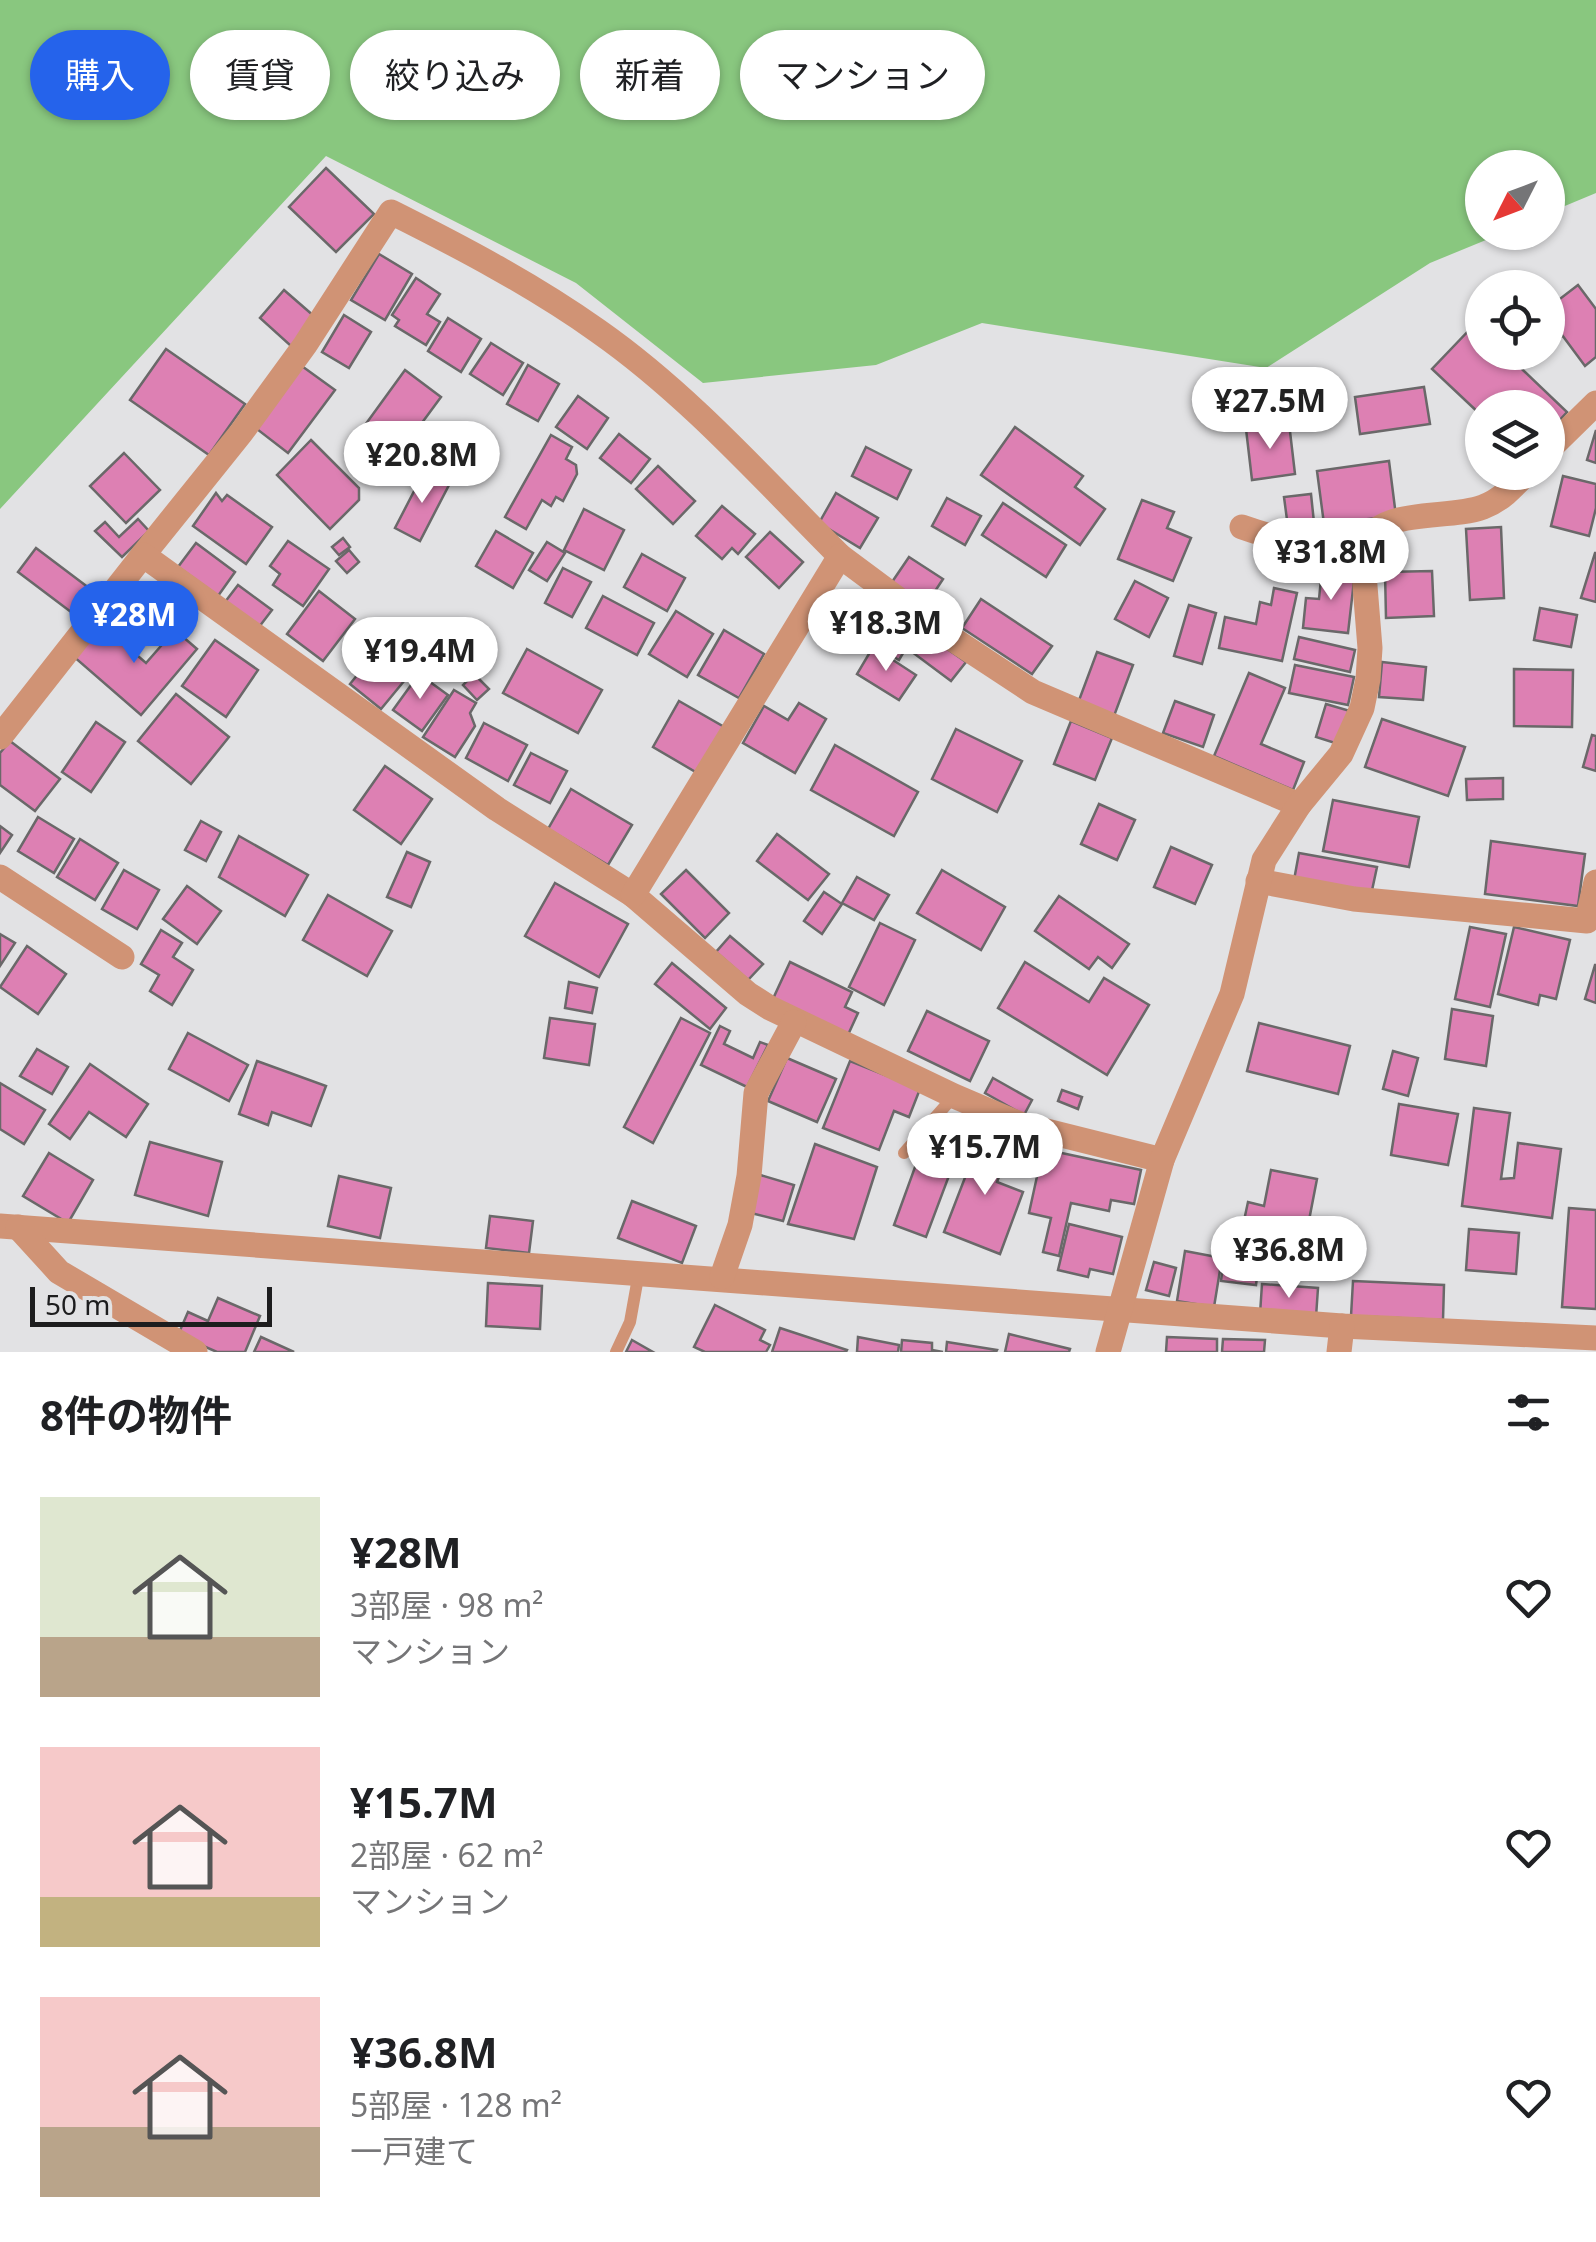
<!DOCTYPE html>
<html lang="ja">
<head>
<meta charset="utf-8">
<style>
	body { margin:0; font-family:"Noto Sans","Noto Sans JP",sans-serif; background:#f2f2f2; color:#202124; height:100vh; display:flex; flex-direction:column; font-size:38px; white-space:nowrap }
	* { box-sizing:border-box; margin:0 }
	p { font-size:32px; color:#757577 }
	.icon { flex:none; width:55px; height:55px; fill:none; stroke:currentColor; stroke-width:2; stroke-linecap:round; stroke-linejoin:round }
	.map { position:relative; height:1352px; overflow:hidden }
	.sheet { display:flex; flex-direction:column; background:#fff; flex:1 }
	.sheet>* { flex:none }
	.guide { position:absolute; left:30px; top:30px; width:1000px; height:90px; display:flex; gap:20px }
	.needle { width:65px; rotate:228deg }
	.buttons { position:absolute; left:1465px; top:150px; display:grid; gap:20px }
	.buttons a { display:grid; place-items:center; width:100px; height:100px; border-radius:50%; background:#fff; box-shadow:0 2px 8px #0004; font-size:50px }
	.scale { position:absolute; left:30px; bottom:25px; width:242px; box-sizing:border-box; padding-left:10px; border:5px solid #1d1d1e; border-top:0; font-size:28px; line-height:35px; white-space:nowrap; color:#1d1d1e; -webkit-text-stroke:8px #e2e2e4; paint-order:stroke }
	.price { position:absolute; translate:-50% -85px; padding:0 22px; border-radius:35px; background:#fff; color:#222; font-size:32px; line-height:65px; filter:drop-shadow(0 2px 5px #0008) }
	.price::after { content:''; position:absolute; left:50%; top:60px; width:30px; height:22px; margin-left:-15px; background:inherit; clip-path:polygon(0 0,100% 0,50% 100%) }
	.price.current { background:#2563eb; color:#fff }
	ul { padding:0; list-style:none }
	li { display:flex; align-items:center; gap:30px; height:250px; padding:0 40px }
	li span { display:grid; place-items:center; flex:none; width:280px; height:200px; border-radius:0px; color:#555 }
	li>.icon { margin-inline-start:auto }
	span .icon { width:120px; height:120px; fill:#fffc; stroke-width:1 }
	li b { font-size:42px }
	h2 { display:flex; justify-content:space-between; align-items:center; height:120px; padding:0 40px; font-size:42px }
	.tag { padding:0 35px; border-radius:45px; background:#fff; box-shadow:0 2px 8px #0004; font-size:35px; line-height:90px }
	.tag.current { background:#2563eb; color:#fff }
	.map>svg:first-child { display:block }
	.green { fill:#89c77f }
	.building { fill:#dd80b3; stroke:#6a6869; stroke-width:2.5 }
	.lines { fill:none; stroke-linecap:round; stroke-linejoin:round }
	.lane { stroke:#d09375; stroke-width:12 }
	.street { stroke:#d09375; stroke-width:25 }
</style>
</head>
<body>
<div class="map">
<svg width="1596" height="1352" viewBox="0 0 1596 1352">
	<rect width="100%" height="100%" fill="#e2e2e4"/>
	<path class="green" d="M0 0H1596V193L1548 213V168H1482V232L1503 233 1430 263 1266 368 982 323 876 365 703 383 576 283 326 156 0 509Z"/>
	<g class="building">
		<path d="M326 168 374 214 336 252 289 207Z"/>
		<path d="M379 254 412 274 385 320 351 300Z"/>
		<path d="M416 278 440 294 427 314 440 322 426 345 395 326 399 320 392 315Z"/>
		<path d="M1578 285 1596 309V357L1585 366 1548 316V308Z"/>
		<path d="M284 290 315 317 291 346 260 318Z"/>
		<path d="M344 315 371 332 349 368 322 352Z"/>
		<path d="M1548 316 1561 337 1548 347Z"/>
		<path d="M448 318 481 339 461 372 428 351Z"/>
		<path d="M1474 325 1482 333V352H1504L1567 412 1548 433V408H1482V416L1432 369Z"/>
		<path d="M491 343 523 363 503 395 470 374Z"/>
		<path d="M166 349 245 404 209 455 130 400Z"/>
		<path d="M299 364 335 390 288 453 253 426Z"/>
		<path d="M528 365 559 384 538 421 507 404Z"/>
		<path d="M405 370 441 397 396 458 360 432Z"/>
		<path d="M1424 387 1430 424 1360 434 1355 397Z"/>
		<path d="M578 396 608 418 587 449 556 427Z"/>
		<path d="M1289 423 1295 474 1252 480 1246 429Z"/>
		<path d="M1015 427 1083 476 1075 487 1105 509 1080 545 981 475Z"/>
		<path d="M1596 430V463L1587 460Z"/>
		<path d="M619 434 650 459 631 483 600 458Z"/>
		<path d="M551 435 572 447 566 459 576 465 577 474 563 501 556 497 551 506 542 500 526 529 505 517Z"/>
		<path d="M311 440 359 488V500L330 529 277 475Z"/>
		<path d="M866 447 911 470 897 499 852 476Z"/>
		<path d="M124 453 160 490 126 523 90 486Z"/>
		<path d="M1389 461 1396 516 1324 524 1317 471Z"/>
		<path d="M658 466 695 501 673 524 636 489Z"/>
		<path d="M424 472 449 485 420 541 395 528Z"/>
		<path d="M1563 476 1596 484V508L1589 536 1551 526Z"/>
		<path d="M216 493 222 501 227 495 272 527 246 564 193 526Z"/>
		<path d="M836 493 878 518 860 548 819 523Z"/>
		<path d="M1311 494 1315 532 1289 535 1284 497Z"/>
		<path d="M947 498 981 516 965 545 932 526Z"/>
		<path d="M1142 500 1174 512 1167 528 1191 538 1173 581 1118 559Z"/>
		<path d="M1003 503 1066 545 1046 577 982 535Z"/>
		<path d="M722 506 755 534 738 554 732 548 722 559 696 536Z"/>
		<path d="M584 509 624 530 604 570 564 550Z"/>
		<path d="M138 519 149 531 122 557 95 531 105 522 119 537Z"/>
		<path d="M1501 527 1504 598 1470 600 1466 529Z"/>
		<path d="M496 531 533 553 513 588 476 566Z"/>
		<path d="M770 532 803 562 779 588 746 557Z"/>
		<path d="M343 538 350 547 339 555 332 547Z"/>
		<path d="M288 541 329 569 303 606 273 585 280 574 270 566Z"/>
		<path d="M547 542 565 553 547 581 529 570Z"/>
		<path d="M196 543 235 572 218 596 178 567Z"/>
		<path d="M36 548 93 591 75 615 18 572Z"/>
		<path d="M349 550 359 562 347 573 336 561Z"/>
		<path d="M1595 553H1596V602L1581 598Z"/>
		<path d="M642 554 685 578 667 611 624 587Z"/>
		<path d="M909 557 943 579 924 608 890 585Z"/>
		<path d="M563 568 591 582 572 617 545 603Z"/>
		<path d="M1322 569 1355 572 1348 633 1303 628 1306 598 1319 599Z"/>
		<path d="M1432 571 1434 616 1386 618 1385 572Z"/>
		<path d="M1135 581 1168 598 1149 637 1115 619Z"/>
		<path d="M238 585 272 610 259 627 225 602Z"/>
		<path d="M1274 588 1297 593 1282 661 1219 648 1225 617 1256 624 1260 602 1271 605Z"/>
		<path d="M319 591 355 619 323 661 287 634Z"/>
		<path d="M603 596 654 623 637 655 586 628Z"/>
		<path d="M981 599 1052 646 1032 674 962 628Z"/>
		<path d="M1189 605 1216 613 1202 664 1174 656Z"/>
		<path d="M1540 608 1577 615 1571 647 1534 640Z"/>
		<path d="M676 611 713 634 687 677 649 654Z"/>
		<path d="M887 623 912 638 899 660 874 645Z"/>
		<path d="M101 624 146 663 175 630 197 649 141 715 73 656Z"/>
		<path d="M724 630 764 654 739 698 698 675Z"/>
		<path d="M920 630 966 662 951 681 908 649Z"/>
		<path d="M1299 637 1355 650 1350 672 1294 659Z"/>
		<path d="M215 640 258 670 226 717 182 686Z"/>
		<path d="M382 644 414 669 381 709 350 684Z"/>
		<path d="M873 647 916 675 899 700 857 674Z"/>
		<path d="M527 649 602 690 578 733 503 693Z"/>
		<path d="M1097 652 1133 665 1114 716 1078 703Z"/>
		<path d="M1382 662 1426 667 1423 700 1379 697Z"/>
		<path d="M1295 665 1354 677 1348 705 1289 693Z"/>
		<path d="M1514 669 1573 670 1572 727 1514 726Z"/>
		<path d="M1249 673 1285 688 1261 744 1304 762 1293 790 1214 756Z"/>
		<path d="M419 674 448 695 422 731 393 710Z"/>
		<path d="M474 674 489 689 477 700 463 685Z"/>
		<path d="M454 690 476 703 470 713 475 726 455 757 423 737Z"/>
		<path d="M176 694 229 737 191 784 138 741Z"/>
		<path d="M679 701 726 728 699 774 653 747Z"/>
		<path d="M1175 701 1214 715 1203 747 1163 733Z"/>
		<path d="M799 703 826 719 795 773 743 743 764 706 788 720Z"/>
		<path d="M1326 704 1350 711 1335 743 1316 737Z"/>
		<path d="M1382 719 1465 747 1448 796 1365 767Z"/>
		<path d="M1071 721 1112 738 1095 780 1054 764Z"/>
		<path d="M96 722 125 742 91 792 62 772Z"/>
		<path d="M484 723 527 745 508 781 466 758Z"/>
		<path d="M956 729 1022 761 997 812 932 779Z"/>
		<path d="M1592 735 1596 736V771L1583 767Z"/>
		<path d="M10 741 60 779 35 811 0 785V753Z"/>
		<path d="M835 745 918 792 894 836 811 790Z"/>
		<path d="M531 753 567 771 550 803 514 785Z"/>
		<path d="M385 766 432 799 401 844 354 810Z"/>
		<path d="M1503 778V799L1467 800 1466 779Z"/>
		<path d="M571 789 632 825 608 865 548 829Z"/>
		<path d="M1333 800 1419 817 1409 867 1323 851Z"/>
		<path d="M1099 804 1135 820 1117 860 1081 844Z"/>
		<path d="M38 817 74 839 54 873 18 851Z"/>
		<path d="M201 821 221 832 206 861 185 850Z"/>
		<path d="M0 826 12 835 0 853Z"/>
		<path d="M777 834 829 874 808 900 757 861Z"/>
		<path d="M239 836 308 875 285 916 219 877Z"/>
		<path d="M80 839 118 863 95 900 57 877Z"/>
		<path d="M1491 841 1585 854 1578 906 1485 894Z"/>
		<path d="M1171 847 1212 865 1195 904 1154 887Z"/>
		<path d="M407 852 430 862 411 907 387 897Z"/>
		<path d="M1299 853 1377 867 1371 895 1294 880Z"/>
		<path d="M124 870 159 890 137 929 102 909Z"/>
		<path d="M686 870 729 913 705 938 661 894Z"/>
		<path d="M942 870 1005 907 981 950 917 913Z"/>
		<path d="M857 877 889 895 874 920 842 903Z"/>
		<path d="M555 883 628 924 599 977 525 936Z"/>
		<path d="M187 886 221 911 197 944 163 919Z"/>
		<path d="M824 892 842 904 822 934 804 921Z"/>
		<path d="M328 895 392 931 367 976 303 940Z"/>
		<path d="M1059 896 1129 944 1112 968 1098 957 1089 969 1035 931Z"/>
		<path d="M880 923 915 940 884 1005 849 987Z"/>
		<path d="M1470 927 1506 934 1490 1007 1455 999Z"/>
		<path d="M1514 927 1570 940 1556 999 1540 995 1538 1005 1498 994Z"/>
		<path d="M161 930 182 943 173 957 193 970 172 1005 150 991 159 975 141 964Z"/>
		<path d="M0 934 15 943 0 966Z"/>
		<path d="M730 936 763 964 748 980 716 952Z"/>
		<path d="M27 946 66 974 38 1014 0 987Z"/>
		<path d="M790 962 852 992 845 1007 858 1013 847 1037 772 1001Z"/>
		<path d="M1025 962 1089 1002 1104 978 1149 1005 1107 1075 998 1008Z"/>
		<path d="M672 963 726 1008 710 1029 655 984Z"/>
		<path d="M1595 965H1596V1003L1585 999Z"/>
		<path d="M569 982 597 988 592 1013 565 1008Z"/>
		<path d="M1452 1009 1493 1016 1486 1066 1445 1059Z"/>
		<path d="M927 1011 989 1041 970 1081 908 1051Z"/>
		<path d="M550 1018 595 1024 589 1065 544 1058Z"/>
		<path d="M681 1018 710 1033 653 1143 624 1127Z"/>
		<path d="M1259 1023 1350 1046 1338 1094 1247 1071Z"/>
		<path d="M720 1026 730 1031 724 1044 753 1058 760 1042 768 1045 747 1087 701 1065Z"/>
		<path d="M188 1033 248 1065 229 1101 169 1069Z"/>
		<path d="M37 1049 68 1067 52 1094 20 1076Z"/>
		<path d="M1393 1051 1418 1058 1408 1096 1383 1089Z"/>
		<path d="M787 1058 836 1079 817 1122 768 1101Z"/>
		<path d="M257 1061 326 1086 311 1126 272 1112 268 1125 239 1114Z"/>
		<path d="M850 1061 920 1089 909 1117 894 1111 879 1150 823 1128Z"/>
		<path d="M90 1064 148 1104 126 1137 89 1112 70 1139 49 1124Z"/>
		<path d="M993 1078 1032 1100 1024 1115 985 1093Z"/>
		<path d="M0 1083 45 1110 24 1144 0 1129Z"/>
		<path d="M1062 1090 1082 1097 1078 1109 1058 1101Z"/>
		<path d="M1399 1104 1458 1114 1448 1165 1391 1155Z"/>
		<path d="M1474 1108 1510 1113 1501 1179 1514 1178 1518 1143 1561 1149 1552 1218 1462 1206Z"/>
		<path d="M983 1131 1012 1143 997 1182 1023 1192 1000 1254 944 1232Z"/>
		<path d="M150 1142 222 1162 208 1216 135 1195Z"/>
		<path d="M815 1144 877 1167 854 1239 788 1224Z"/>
		<path d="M923 1145 956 1157 926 1237 894 1225Z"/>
		<path d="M1043 1149 1141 1170 1134 1204 1111 1200 1109 1211 1071 1203 1059 1256 1043 1252 1051 1218 1029 1213Z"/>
		<path d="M49 1153 93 1180 68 1223 23 1196Z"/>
		<path d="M1271 1170 1317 1179 1305 1241 1242 1230 1248 1202 1264 1206Z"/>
		<path d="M757 1174 794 1185 783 1221 747 1212Z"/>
		<path d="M339 1176 391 1188 380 1238 328 1226Z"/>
		<path d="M632 1201 696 1226 682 1263 618 1238Z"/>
		<path d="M1569 1208 1596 1210V1309L1562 1307Z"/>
		<path d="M490 1216 533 1221 529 1253 486 1248Z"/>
		<path d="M1069 1224 1122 1237 1113 1274 1090 1269 1088 1277 1058 1270Z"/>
		<path d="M1469 1229 1519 1233 1516 1274 1466 1270Z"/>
		<path d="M1185 1251 1222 1258 1214 1307 1177 1301Z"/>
		<path d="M1224 1257 1259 1261 1256 1285 1221 1281Z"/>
		<path d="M1154 1262 1176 1268 1169 1296 1146 1290Z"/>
		<path d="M1353 1281 1444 1285 1443 1320 1351 1316Z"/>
		<path d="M488 1283 542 1286 540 1329 486 1326Z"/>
		<path d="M1262 1284 1318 1288 1316 1317 1260 1314Z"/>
		<path d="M218 1298 260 1316 245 1352H217L178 1335 188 1312 208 1321Z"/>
		<path d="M715 1305 765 1330 760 1340 770 1345 766 1352H705L694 1347Z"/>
		<path d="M780 1328 847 1350 846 1352H772Z"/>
		<path d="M1009 1334 1070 1349 1069 1352H1005Z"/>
		<path d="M261 1337 294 1352H254Z"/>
		<path d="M858 1337 899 1345 898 1352H857Z"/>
		<path d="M1167 1337 1217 1339V1352H1166Z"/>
		<path d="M1223 1339 1265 1340 1264 1352H1222Z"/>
		<path d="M632 1340 653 1352H626Z"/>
		<path d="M902 1340 932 1343V1350L943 1352H901Z"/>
		<path d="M947 1342 997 1350 996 1352H946Z"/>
	</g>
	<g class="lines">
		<g class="lane">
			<path d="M904 1153 954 1096"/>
			<path d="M616 1352 630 1322 639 1272"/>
		</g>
		<g class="street">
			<path d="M1548 450 1596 403"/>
			<path d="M1242 527C1288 543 1329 555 1374 530"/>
			<path d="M143 555 241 433 305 345 391 212C463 248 533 285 598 331 688 394 763 479 840 556"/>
			<path d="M0 737 143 555 497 809 633 895 748 994 770 1008 954 1096 1022 1125 1162 1160"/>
			<path d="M0 877 122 957"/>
			<path d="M1258 881 1354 899 1587 921 1596 882"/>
			<path d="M633 895 840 556 945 634 1033 692 1299 805"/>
			<path d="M0 1226 1342 1326 1596 1338"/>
			<path d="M18 1227 59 1272 195 1352"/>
			<path d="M722 1277 740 1225 749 1176 756 1093 794 1022"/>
			<path d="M1108 1352 1162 1160 1232 994 1264 860 1299 805 1341 754 1362 708 1368 679 1370 648 1362 549C1379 505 1446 521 1483 507 1502 500 1514 486 1527 472"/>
			<path d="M1339 1352 1342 1326"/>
		</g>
	</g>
</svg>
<div class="buttons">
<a><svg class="needle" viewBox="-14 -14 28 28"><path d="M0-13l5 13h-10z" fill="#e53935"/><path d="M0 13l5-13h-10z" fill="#757577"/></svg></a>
<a><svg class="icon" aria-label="locate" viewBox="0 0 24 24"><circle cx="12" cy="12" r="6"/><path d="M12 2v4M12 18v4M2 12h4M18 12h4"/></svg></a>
<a><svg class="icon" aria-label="layers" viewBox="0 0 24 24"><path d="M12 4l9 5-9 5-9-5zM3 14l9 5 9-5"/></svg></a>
</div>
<div class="scale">50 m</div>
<b class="price" style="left:1270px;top:452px">¥27.5M</b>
<b class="price" style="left:422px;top:506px">¥20.8M</b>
<b class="price" style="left:1331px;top:603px">¥31.8M</b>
<b class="price current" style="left:134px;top:666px">¥28M</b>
<b class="price" style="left:886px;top:674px">¥18.3M</b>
<b class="price" style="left:420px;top:702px">¥19.4M</b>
<b class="price" style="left:985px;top:1198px">¥15.7M</b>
<b class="price" style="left:1289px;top:1301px">¥36.8M</b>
<div class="guide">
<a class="tag current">購入</a>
<a class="tag">賃貸</a>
<a class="tag">絞り込み</a>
<a class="tag">新着</a>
<a class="tag">マンション</a>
</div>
</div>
<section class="sheet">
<h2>8件の物件<svg class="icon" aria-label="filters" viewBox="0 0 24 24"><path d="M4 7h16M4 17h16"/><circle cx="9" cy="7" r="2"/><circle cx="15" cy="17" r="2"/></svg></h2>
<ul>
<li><span style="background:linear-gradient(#dfe7d0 70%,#b9a48a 0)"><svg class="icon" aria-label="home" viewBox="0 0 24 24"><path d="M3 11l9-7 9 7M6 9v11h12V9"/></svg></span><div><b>¥28M</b><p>3部屋 · 98 m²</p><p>マンション</p></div><svg class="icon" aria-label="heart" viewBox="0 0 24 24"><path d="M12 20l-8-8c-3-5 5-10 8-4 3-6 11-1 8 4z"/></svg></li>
<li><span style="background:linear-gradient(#f6c9c9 75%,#c2b280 0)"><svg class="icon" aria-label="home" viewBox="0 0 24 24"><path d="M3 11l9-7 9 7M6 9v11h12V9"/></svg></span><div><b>¥15.7M</b><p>2部屋 · 62 m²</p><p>マンション</p></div><svg class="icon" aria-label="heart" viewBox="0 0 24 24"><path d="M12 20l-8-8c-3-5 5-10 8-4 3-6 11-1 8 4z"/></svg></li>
<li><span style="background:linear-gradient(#f6c9c9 65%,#b9a48a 0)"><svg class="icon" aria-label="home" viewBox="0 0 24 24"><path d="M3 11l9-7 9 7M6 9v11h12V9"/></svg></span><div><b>¥36.8M</b><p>5部屋 · 128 m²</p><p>一戸建て</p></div><svg class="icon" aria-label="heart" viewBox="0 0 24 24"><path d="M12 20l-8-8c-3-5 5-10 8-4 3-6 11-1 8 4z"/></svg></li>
</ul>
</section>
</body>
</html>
